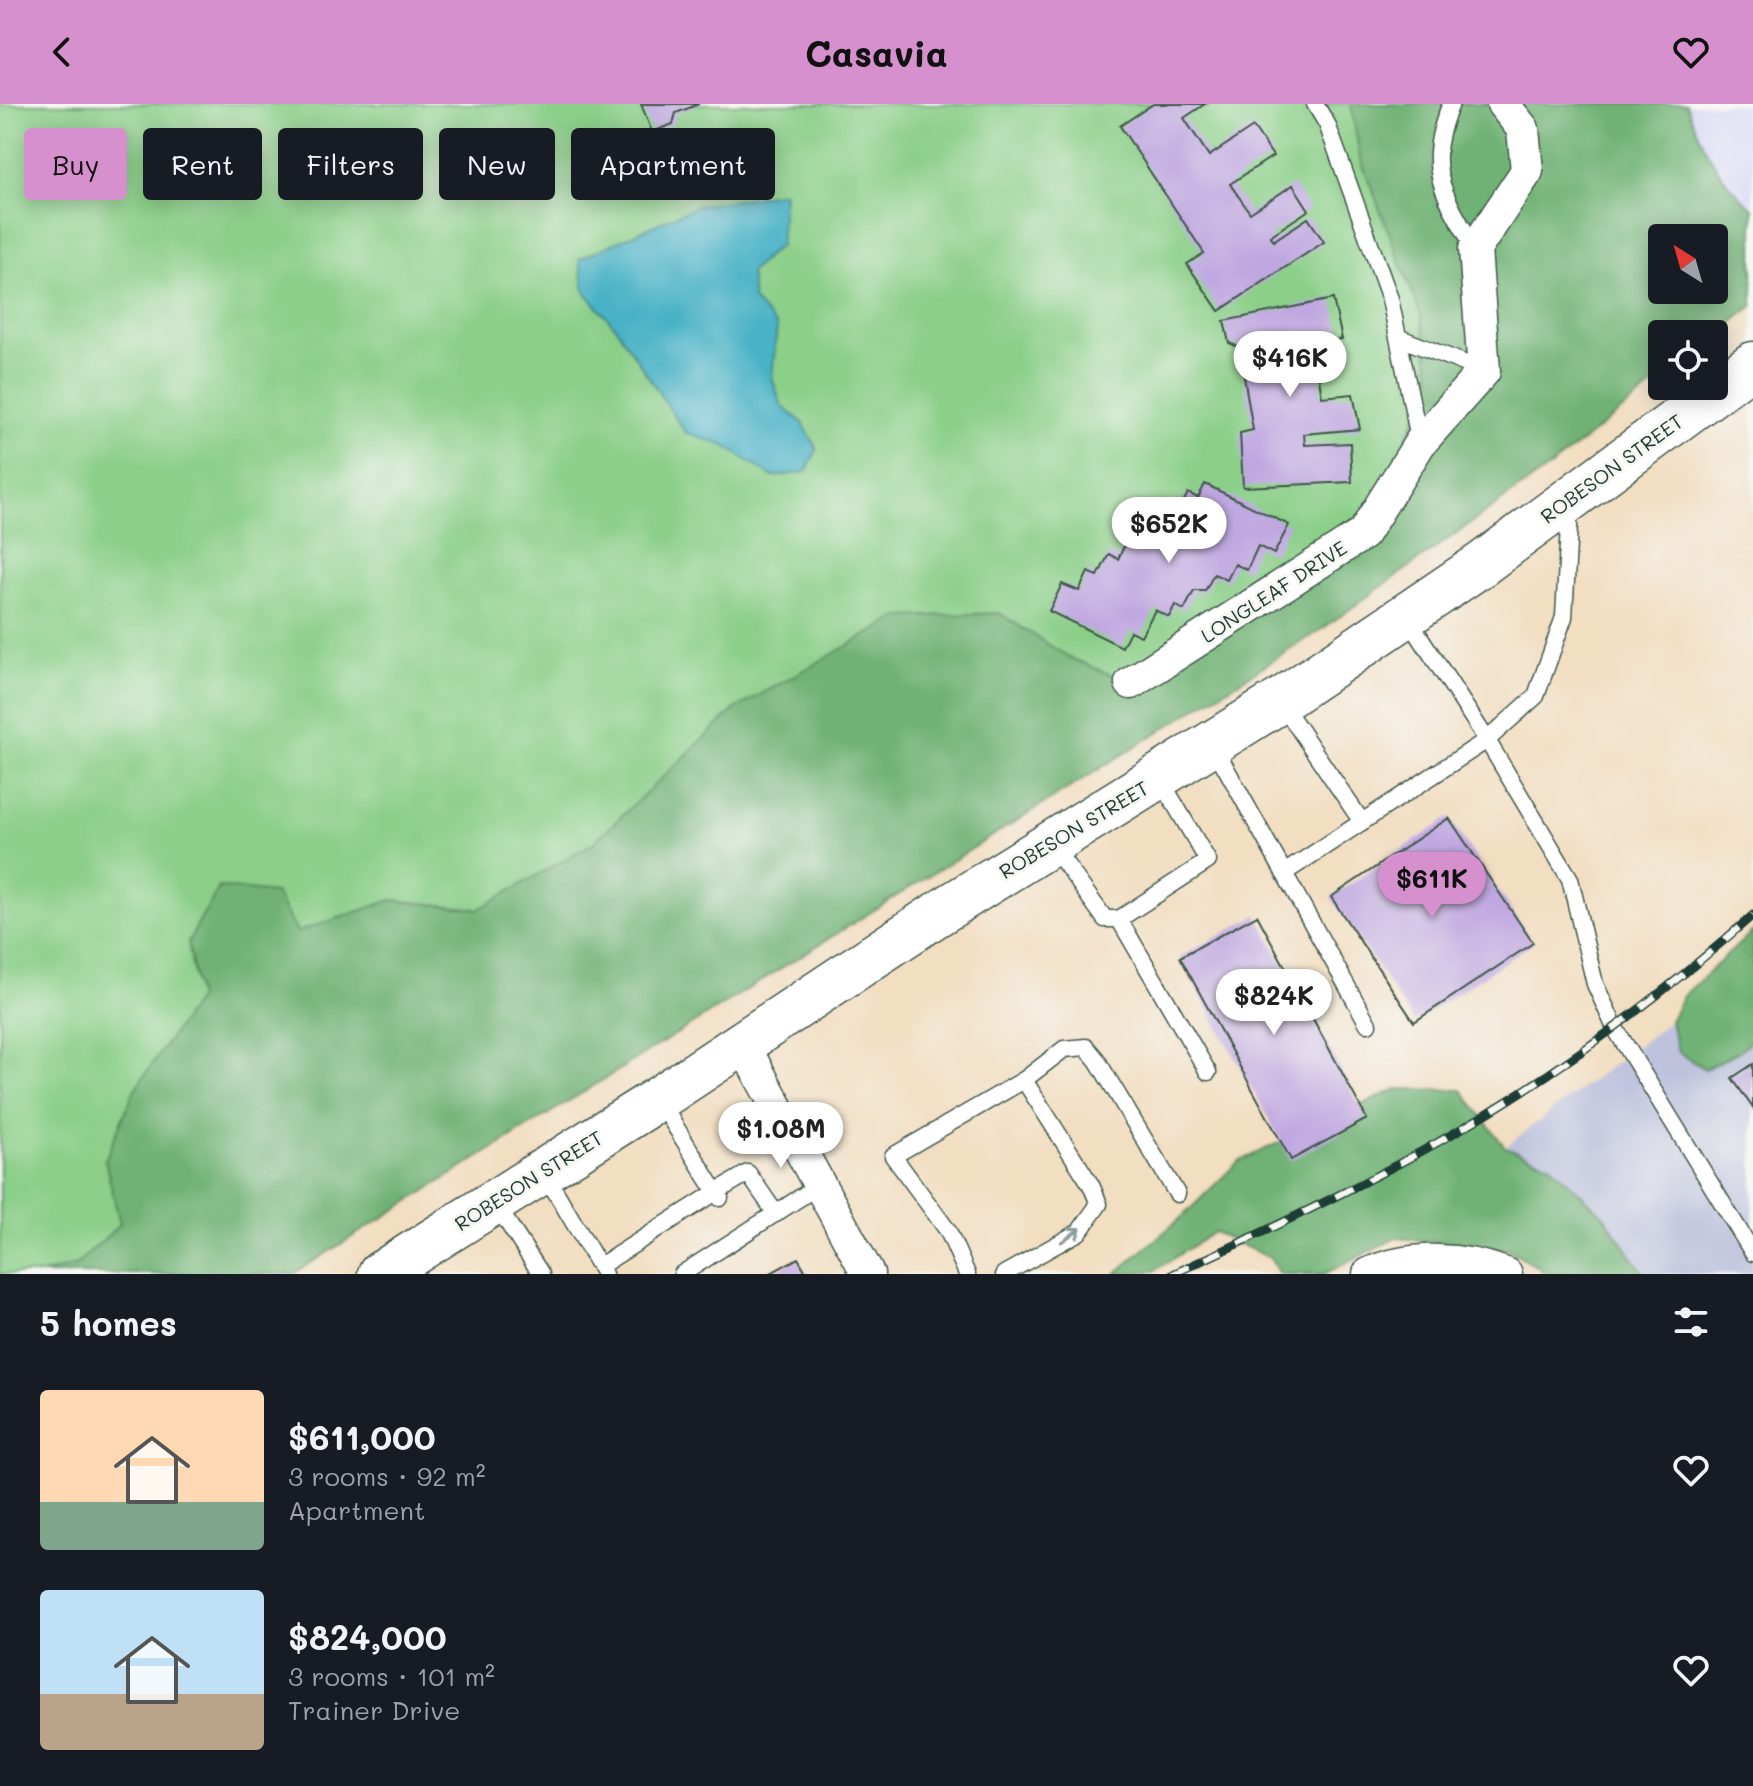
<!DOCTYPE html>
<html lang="en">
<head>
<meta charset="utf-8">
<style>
	body { margin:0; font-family:Mali,sans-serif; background:#242831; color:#f1f3f6; height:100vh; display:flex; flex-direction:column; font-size:30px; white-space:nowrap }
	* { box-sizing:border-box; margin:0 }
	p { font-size:26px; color:#9ea1a6 }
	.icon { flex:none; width:44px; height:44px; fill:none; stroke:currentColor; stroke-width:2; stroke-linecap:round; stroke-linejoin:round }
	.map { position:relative; height:1170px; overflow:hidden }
	.details { display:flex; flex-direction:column; background:#171b24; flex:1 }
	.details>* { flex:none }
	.hud { position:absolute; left:24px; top:24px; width:800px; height:72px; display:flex; gap:16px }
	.needle { width:52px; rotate:323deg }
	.tools { position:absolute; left:1648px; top:120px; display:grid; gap:16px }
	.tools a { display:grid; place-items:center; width:80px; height:80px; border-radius:8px; background:#171b24; box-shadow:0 4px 20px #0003; font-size:40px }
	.price { position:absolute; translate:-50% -68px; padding:0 18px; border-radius:28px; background:#fff; color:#222; font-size:26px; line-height:52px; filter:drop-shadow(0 2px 4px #0008) }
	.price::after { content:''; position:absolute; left:50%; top:48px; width:24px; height:18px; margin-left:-12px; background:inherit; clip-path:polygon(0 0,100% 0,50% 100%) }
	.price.on { background:#d690ce; color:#111 }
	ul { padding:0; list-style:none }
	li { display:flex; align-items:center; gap:24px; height:200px; padding:0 40px }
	li span { display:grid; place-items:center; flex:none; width:224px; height:160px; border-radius:8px; color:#555 }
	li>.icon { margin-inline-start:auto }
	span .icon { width:96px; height:96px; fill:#fffc; stroke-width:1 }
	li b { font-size:34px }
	h2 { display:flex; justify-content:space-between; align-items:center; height:96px; padding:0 40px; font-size:34px }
	.tag { padding:0 28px; border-radius:8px; background:#171b24; box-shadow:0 4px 20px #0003; font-size:28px; line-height:72px }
	.tag.on { background:#d690ce; color:#111 }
	header { display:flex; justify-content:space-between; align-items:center; height:104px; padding:0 40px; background:#d690ce; color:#111; font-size:36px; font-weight:700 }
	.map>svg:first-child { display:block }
	.built { fill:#d6d7f8 }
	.industrial { fill:#bec2dd }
	.green { fill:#8bcf89; stroke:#55865e; stroke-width:2 }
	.forest { fill:#70b275; stroke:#487854; stroke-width:2; fill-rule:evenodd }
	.water { fill:#48b2c6; stroke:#34787d; stroke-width:2 }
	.building { fill:#bfa7e0 }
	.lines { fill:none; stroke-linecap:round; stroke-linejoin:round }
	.service-casing { stroke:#3f5549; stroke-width:19 }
	.minor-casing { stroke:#3f5549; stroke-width:35 }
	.primary-casing { stroke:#3f5549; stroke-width:47 }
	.service { stroke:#fff; stroke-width:16 }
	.minor { stroke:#fff; stroke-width:32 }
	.primary { stroke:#fff; stroke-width:44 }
	.rail-casing { stroke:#1f3d34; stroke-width:9 }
	.rail { stroke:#f6f6f2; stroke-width:6; stroke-dasharray:18; stroke-linecap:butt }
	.oneway { stroke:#8f9e9a }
	.labels { text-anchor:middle; stroke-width:6; stroke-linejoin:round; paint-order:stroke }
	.street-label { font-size:20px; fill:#1f3d34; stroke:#f6f6f2 }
</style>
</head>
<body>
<header><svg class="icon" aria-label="back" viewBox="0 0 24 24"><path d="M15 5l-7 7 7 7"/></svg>Casavia<svg class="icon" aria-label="heart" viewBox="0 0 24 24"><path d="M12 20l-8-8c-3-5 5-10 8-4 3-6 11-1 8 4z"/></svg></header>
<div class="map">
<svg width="1753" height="1170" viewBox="0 0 1753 1170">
	<rect width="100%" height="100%" fill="#f6f6f2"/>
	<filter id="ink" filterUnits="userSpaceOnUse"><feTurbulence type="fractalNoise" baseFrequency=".0125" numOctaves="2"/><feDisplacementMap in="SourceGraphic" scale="16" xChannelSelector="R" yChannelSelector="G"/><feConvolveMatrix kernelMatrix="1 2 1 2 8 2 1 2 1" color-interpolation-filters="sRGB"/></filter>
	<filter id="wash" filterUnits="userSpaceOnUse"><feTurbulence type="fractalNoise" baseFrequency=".006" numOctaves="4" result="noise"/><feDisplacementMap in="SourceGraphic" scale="32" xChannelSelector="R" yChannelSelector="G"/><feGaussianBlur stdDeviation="1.8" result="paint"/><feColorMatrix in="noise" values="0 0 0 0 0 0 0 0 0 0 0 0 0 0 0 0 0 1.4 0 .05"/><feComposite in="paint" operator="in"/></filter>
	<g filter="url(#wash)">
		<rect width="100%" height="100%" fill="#f2dec1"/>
		<path class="built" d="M1686 0H1753V104L1735 89 1703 47Z"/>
		<path class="industrial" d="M1670 917 1678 948 1739 947 1753 934V1170H1604L1505 1043Z"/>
		<path class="green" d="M0 0H1394L1537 336 199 1170H0Z"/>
		<g class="forest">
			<path d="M1351 0H1686C1701 41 1718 75 1753 104V201L1714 234V230H1662V275L1551 362 1318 528 293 1170H42L76 1161 120 1120 105 1056 135 985 198 894 188 838 219 783 275 789 297 828 392 796 479 805 593 739 735 605 899 513 999 509 1068 553 1131 579 1363 430 1432 278 1421 211 1360 54ZM1662 134H1714V186H1662Z"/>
			<path d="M1753 827V934L1739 947 1705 965 1678 948 1670 917 1683 892Z"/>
			<path d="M1397 985 1462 986 1505 1043 1550 1060 1605 1113 1644 1170H1548L1509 1145 1396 1134 1324 1170H1279L1270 1154 1214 1128 1154 1167 1115 1170 1182 1113 1239 1057Z"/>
		</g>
		<path class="water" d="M784 88 780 141 750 168 753 196 777 222 772 274 782 302 803 319 817 346 806 368 773 373 725 342 685 328 614 221 585 188 579 155 697 102Z"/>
		<g id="blocks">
			<g class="building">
				<path d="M641 0H699L676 9 673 20 652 28Z"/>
				<path d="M1153 0H1205L1184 14 1209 52 1253 23 1273 52 1230 80 1250 109 1293 81 1309 106 1270 132 1273 137 1308 114 1324 138 1219 207 1187 160 1204 149 1120 22Z"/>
				<path d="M1333 195 1342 235 1298 242 1304 269 1318 268 1322 293 1353 290 1360 325 1304 330 1305 341 1350 339 1352 378 1243 383 1240 329 1253 326 1239 243 1229 239 1224 217Z"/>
				<path d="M1205 380 1289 421 1274 450 1258 442 1247 466 1235 460 1227 476 1214 470 1205 487H1194L1184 506 1175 501 1169 513 1155 506 1141 532 1130 527 1122 543 1049 507 1062 480 1079 487 1088 468 1098 472 1109 450 1118 455 1128 434 1138 439 1149 417 1159 422 1169 402 1179 406 1188 389 1198 394Z"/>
				<path d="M1449 714 1533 839 1414 918 1331 793Z"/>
				<path d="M1257 811 1367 1015 1291 1056 1180 853Z"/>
				<path d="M1753 960V1004L1732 974Z"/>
				<path d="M798 1154 807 1170H769Z"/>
			</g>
		</g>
	</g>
	<g filter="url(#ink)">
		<use href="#blocks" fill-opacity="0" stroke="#3f5549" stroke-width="2"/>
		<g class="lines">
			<g class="service-casing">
				<g id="service">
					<path d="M1315 0 1327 20 1390 195 1420 339"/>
					<path d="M1451 0C1423 62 1443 90 1475 145"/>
					<path d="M1400 234 1484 267"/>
					<path d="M1407 513 1487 636 1536 592 1564 513 1570 404"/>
					<path d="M1282 600 1362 718"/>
					<path d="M1213 641 1368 920"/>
					<path d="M1160 675 1208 757 1119 815 1208 968"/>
					<path d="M1052 741 1105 815H1119"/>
					<path d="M1284 769 1487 636 1570 775 1595 880 1615 924 1753 1149"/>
					<path d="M545 1070 604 1170"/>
					<path d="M720 1094 716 1088 748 1069 776 1110"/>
					<path d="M495 1099 541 1170"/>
					<path d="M600 1162 716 1088 659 996"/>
					<path d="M682 1170 821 1080"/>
					<path d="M967 1170 948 1127 893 1052 1024 976 1064 945 1086 943 1097 956 1177 1090"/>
					<path d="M1004 1170 1079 1128 1099 1100 1091 1081 1024 976"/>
				</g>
			</g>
			<g class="minor-casing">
				<g id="minor">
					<path d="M1131 579 1363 430 1420 339 1484 267 1475 145 1527 67 1523 25 1503 0"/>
					<path d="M741 937 868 1170"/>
					<path d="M1369 1170C1409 1151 1464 1154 1506 1170"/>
				</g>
			</g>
			<g class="primary-casing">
				<path id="primary" d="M380 1170 658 995 936 811 1280 597 1482 460 1753 260"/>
			</g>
			<use href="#service" class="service"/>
			<use href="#minor" class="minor"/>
			<use href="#primary" class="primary"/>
			<g class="rail-casing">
				<path id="rail" d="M1173 1170C1281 1120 1390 1069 1491 1007 1584 950 1672 883 1753 811"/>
			</g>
			<use href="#rail" class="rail"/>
		</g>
		<defs><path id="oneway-shaft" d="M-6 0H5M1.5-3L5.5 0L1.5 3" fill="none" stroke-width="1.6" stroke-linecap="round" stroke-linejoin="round" transform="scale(2)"/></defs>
		<use class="oneway" href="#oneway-shaft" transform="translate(1071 1131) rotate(-36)"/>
	</g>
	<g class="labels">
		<g class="street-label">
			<text transform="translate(1612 365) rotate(-36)" y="7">ROBESON STREET</text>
			<text transform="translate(1274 488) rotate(-33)" y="7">LONGLEAF DRIVE</text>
			<text transform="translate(1074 726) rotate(-31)" y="7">ROBESON STREET</text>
			<text transform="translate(529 1077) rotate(-32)" y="7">ROBESON STREET</text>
		</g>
	</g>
</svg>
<div class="tools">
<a><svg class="needle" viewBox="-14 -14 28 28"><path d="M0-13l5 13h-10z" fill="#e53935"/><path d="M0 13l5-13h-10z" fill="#9ea1a6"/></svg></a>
<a><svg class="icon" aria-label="locate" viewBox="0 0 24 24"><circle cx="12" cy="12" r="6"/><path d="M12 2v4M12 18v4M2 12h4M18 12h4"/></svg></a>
</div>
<b class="price" style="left:1290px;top:295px">$416K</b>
<b class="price" style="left:1169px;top:461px">$652K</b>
<b class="price on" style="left:1432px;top:816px">$611K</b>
<b class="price" style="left:1274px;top:933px">$824K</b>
<b class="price" style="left:781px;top:1066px">$1.08M</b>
<div class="hud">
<a class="tag on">Buy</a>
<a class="tag">Rent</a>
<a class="tag">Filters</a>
<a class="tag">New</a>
<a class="tag">Apartment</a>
</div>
</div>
<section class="details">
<h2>5 homes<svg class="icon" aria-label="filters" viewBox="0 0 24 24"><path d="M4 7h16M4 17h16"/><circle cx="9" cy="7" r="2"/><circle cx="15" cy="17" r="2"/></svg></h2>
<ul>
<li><span style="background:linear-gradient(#ffd9b3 70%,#7fa58c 0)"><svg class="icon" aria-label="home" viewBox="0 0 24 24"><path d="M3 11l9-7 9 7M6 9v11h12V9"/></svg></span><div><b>$611,000</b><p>3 rooms · 92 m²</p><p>Apartment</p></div><svg class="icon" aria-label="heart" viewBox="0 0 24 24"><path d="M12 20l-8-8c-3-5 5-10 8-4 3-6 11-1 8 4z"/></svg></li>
<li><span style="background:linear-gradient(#bfe0f5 65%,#b9a48a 0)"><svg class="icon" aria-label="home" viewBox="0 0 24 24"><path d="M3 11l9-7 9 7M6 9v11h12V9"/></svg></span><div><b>$824,000</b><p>3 rooms · 101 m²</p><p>Trainer Drive</p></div><svg class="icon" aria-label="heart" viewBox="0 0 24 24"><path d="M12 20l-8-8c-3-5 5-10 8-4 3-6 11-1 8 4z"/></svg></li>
</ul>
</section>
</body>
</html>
